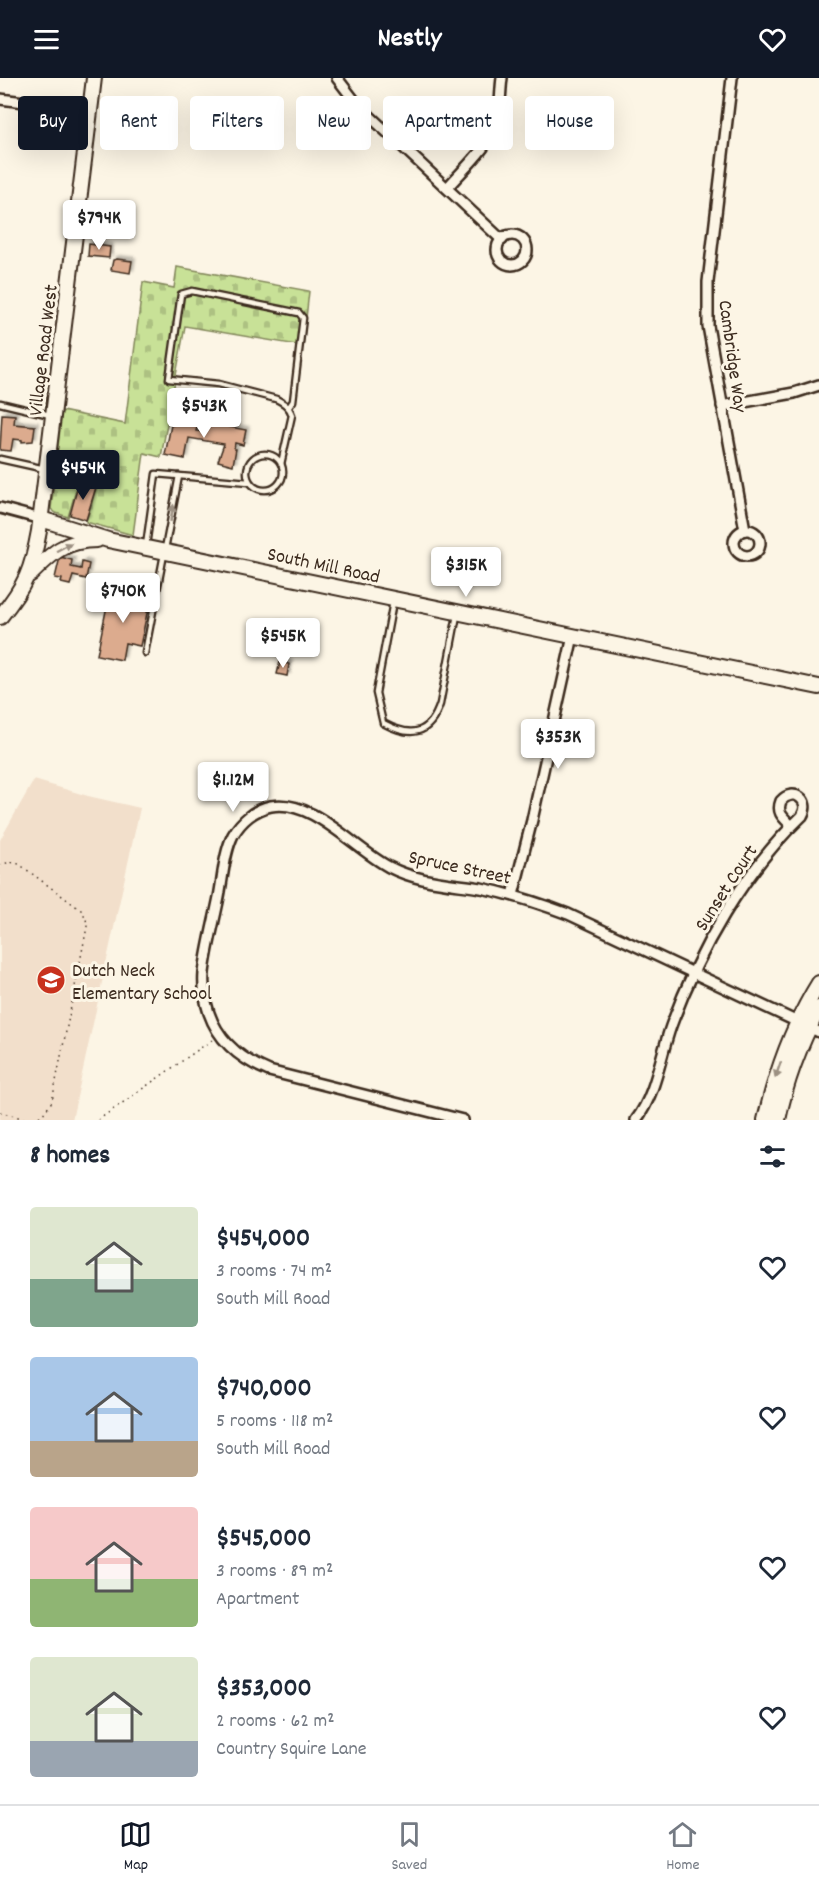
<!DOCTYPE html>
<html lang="en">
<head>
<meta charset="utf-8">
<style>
	body { margin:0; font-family:Dekko,sans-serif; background:#f6f6f7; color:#1f2937; height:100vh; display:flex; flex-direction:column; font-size:22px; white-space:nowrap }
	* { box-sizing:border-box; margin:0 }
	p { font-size:20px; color:#747a83 }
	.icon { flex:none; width:33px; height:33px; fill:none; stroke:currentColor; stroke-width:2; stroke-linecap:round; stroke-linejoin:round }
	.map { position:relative; height:1042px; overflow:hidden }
	.sheet { display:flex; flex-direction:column; background:#fff; flex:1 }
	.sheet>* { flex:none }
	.top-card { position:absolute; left:18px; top:18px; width:783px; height:54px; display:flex; gap:12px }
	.price { position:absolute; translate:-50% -51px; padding:0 14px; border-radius:6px; background:#fff; color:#222; font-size:20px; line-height:39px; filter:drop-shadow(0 2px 3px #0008) }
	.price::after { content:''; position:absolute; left:50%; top:36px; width:18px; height:14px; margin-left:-9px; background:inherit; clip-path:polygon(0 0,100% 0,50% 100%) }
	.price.on { background:#111827; color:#fff }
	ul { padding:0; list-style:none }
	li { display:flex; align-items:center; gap:18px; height:150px; padding:0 30px }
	li span { display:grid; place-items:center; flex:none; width:168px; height:120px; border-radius:6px; color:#555 }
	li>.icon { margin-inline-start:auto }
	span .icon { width:72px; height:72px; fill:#fffc; stroke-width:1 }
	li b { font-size:26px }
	h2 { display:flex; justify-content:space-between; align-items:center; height:72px; padding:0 30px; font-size:26px }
	.chip { padding:0 21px; border-radius:6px; background:#fff; box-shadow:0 6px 24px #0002; font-size:21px; line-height:54px }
	.chip.on { background:#111827; color:#fff }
	header { display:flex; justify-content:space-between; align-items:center; height:78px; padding:0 30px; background:#111827; color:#fff; font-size:27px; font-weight:800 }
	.menu { display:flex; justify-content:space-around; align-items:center; height:84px; border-top:2px solid #e0e1e3; background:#fff; font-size:16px; color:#747a83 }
	.menu a { display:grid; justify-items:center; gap:3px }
	.menu .on { color:#111827 }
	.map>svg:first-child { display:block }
	.built { fill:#f2dfcb }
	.cemetery { fill:url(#cemetery-stones); stroke:#82865a; stroke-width:1.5 }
	.building { fill:#dcab8e; stroke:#3b2a1e; stroke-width:1.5; filter:url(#shadow) }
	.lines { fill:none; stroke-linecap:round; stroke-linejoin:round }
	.lane-casing { stroke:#3b2a1e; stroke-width:9 }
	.street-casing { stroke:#3b2a1e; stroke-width:14 }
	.secondary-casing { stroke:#3b2a1e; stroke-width:18 }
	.path { stroke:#3b2a1e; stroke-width:1.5; stroke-dasharray:1.5 4.5; stroke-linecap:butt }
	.lane { stroke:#fcf5e5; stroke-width:4.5 }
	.street { stroke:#fcf5e5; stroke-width:9 }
	.secondary { stroke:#fcf5e5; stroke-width:14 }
	.oneway { fill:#9c9082 }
	.labels { text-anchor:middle; stroke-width:6; stroke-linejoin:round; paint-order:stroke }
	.street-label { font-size:20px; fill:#3b2a1e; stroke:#fcf5e5 }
	.poi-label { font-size:20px; fill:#3b2a1e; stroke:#fcf5e5; text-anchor:start }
</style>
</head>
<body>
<header><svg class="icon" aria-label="menu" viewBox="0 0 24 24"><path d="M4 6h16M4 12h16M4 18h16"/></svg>Nestly<svg class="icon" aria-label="heart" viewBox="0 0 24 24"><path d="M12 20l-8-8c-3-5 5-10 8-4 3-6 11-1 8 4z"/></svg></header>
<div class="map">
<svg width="819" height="1042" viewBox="0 0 819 1042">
	<defs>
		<pattern id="cemetery-stones" width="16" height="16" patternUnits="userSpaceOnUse" patternTransform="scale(1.5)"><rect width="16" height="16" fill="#c8e197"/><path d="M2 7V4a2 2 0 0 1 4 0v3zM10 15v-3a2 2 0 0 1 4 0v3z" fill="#adc182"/></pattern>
		<filter id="shadow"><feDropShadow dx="3" dy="-3" stdDeviation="1.5" flood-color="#0004"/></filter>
	</defs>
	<rect width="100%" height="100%" fill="#fcf5e5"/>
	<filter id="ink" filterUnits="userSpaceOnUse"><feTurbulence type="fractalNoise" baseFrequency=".0167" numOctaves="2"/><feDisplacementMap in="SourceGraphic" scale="12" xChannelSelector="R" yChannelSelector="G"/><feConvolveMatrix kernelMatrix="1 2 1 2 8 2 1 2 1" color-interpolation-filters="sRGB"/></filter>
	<g filter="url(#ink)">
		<path class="built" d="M34 702 88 718 140 730 72 1042H0V762Z"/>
		<path class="cemetery" d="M177 189 309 213 303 268 185 248 161 379 144 375 133 457 86 444 97 407 79 402 68 439 56 435 51 431 62 333 125 346 143 204 174 210Z"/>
		<g class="building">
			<path d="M89 166 110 169 109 180 88 178Z"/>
			<path d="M117 181 132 183 130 195 111 192 113 182Z"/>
			<path d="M2 336 15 337 14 346 35 348 33 363 22 364V362L13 361 11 373 0 372Z"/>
			<path d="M180 341 192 343 191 346 198 347 196 353 203 354 205 344 246 352 243 367 235 365 234 371H236L233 387 218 383 224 366 189 360 185 381 165 377 171 347H173L174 342 180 343Z"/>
			<path d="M79 404 96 409 86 442 70 437Z"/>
			<path d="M60 479 72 482 71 489 81 491 82 484 89 486 86 501 73 498 70 507 61 505 62 501 55 500Z"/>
			<path d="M110 513 150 521 140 568 125 565 122 582 97 577Z"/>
			<path d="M274 545 283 547 281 555 299 559 296 571 269 565Z"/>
			<path d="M280 584 289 586 287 598 277 596Z"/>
		</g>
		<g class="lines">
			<g class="lane-casing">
				<g id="lane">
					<path d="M0 325 50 337"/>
					<circle cx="265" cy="394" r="18"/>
					<path d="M0 381 45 391"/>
					<path d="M281 386 292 337C289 328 284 325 276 321L219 306 169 301 181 216 192 213 299 235 303 240 293 323 289 329"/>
					<path d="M146 468 156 396 249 404"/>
					<path d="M393 524 376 615 383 645C411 660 430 657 440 626L457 537"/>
					<path d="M145 575 179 398"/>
				</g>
			</g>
			<g class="street-casing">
				<g id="street">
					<path d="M337 0 357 26 502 162"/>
					<path d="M732 0 708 204V248L745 452"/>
					<path d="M0 21 90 32"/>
					<path d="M447 110C464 90 490 69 497 42 501 29 500 14 502 0"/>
					<circle cx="512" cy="172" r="15"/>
					<path d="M722 328 794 315 819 307"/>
					<path d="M0 430 41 441"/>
					<circle cx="747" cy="465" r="13"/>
					<path d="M513 817 532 742 573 558"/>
					<path d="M463 1042 269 993C242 982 219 964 209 935 205 923 203 908 204 895 207 870 214 844 219 819 223 799 224 775 233 757 241 743 255 731 271 728 312 720 353 770 389 789 418 804 449 805 481 810 511 816 539 825 568 836L819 954"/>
					<path d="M636 1042C656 1016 660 979 671 948 699 872 743 794 802 738 812 722 793 709 781 723 776 735 784 740 792 748"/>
				</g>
			</g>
			<g class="secondary-casing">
				<g id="secondary">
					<path d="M41 441 108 462 819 609"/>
					<path d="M31 496C52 475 65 462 97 462"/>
					<path d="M0 539C26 507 32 492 39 453L94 0"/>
					<path d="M765 1042C776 994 793 947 819 905"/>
					<path d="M778 1042C786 1002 800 966 819 930"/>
				</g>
			</g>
			<g class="path">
				<path d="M0 787 10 784 19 786 81 832 86 840 87 849 52 1023C46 1033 42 1039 31 1042"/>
				<path d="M0 1034 29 1042"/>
				<path d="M98 1042 212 962"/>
			</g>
			<use href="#lane" class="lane"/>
			<use href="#street" class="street"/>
			<use href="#secondary" class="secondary"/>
		</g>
		<defs><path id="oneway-solid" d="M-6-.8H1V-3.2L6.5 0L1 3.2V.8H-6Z" transform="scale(1.5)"/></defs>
		<g class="oneway">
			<use href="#oneway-solid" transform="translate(172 435) rotate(-80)"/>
			<use href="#oneway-solid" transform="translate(64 469) rotate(-28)"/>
			<use href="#oneway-solid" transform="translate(778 992) rotate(109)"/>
		</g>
	</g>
	<defs>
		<g id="school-disc" transform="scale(1.5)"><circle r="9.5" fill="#c8321e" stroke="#fcf5e5"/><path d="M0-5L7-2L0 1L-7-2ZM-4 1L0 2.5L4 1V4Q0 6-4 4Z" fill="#fff"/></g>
	</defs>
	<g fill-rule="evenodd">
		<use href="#school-disc" x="51" y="902"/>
	</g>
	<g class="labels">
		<g class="street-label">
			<text transform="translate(42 272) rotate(-83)" y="7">Village Road West</text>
			<text transform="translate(734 278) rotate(82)" y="7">Cambridge Way</text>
			<text transform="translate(324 486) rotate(12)" y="7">South Mill Road</text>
			<text transform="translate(460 788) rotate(12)" y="7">Spruce Street</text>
			<text transform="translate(725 809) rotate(-57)" y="7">Sunset Court</text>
		</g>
		<g class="poi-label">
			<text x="72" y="898">Dutch Neck<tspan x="72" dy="23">Elementary School</tspan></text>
		</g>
	</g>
</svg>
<b class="price" style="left:99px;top:173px">$794K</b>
<b class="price" style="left:204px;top:361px">$543K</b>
<b class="price on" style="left:83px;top:423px">$454K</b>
<b class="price" style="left:466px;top:520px">$315K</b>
<b class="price" style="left:123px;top:546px">$740K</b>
<b class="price" style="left:283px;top:591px">$545K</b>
<b class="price" style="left:558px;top:692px">$353K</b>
<b class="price" style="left:233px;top:735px">$1.12M</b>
<div class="top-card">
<a class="chip on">Buy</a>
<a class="chip">Rent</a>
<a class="chip">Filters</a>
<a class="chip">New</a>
<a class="chip">Apartment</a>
<a class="chip">House</a>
</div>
</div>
<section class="sheet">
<h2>8 homes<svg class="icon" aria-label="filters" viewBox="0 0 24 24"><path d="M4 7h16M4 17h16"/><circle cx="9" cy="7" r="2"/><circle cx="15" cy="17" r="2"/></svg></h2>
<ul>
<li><span style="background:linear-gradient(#dfe7d0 60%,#7fa58c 0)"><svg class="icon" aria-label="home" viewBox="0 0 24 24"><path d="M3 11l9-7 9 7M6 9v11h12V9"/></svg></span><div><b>$454,000</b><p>3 rooms · 74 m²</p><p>South Mill Road</p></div><svg class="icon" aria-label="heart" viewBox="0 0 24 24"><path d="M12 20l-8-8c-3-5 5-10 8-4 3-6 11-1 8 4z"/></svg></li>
<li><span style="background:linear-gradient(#a9c7e8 70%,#b9a48a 0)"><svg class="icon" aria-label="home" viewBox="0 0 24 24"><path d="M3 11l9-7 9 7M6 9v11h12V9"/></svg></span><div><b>$740,000</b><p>5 rooms · 118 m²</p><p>South Mill Road</p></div><svg class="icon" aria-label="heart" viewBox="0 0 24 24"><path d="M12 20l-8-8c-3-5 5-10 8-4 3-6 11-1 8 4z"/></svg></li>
<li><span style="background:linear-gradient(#f6c9c9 60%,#8fb573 0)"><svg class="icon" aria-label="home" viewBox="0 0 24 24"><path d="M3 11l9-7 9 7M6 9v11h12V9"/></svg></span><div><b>$545,000</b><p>3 rooms · 89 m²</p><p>Apartment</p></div><svg class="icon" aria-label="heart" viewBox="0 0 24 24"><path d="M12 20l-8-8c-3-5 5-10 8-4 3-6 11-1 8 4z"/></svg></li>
<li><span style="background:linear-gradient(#dfe7d0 70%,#9aa5b1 0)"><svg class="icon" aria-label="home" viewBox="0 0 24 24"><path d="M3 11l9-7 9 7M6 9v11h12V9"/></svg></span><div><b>$353,000</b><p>2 rooms · 62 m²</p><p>Country Squire Lane</p></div><svg class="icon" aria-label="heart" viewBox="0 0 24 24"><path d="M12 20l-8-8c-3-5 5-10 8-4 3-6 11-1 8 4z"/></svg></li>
</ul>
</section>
<nav class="menu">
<a class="on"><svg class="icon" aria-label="map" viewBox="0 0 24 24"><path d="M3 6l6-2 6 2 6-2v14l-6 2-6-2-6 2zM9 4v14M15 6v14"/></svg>Map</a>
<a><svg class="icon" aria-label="saved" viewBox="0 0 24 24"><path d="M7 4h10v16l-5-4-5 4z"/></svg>Saved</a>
<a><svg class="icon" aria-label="home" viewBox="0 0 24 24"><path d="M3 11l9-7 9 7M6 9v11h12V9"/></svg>Home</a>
</nav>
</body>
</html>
